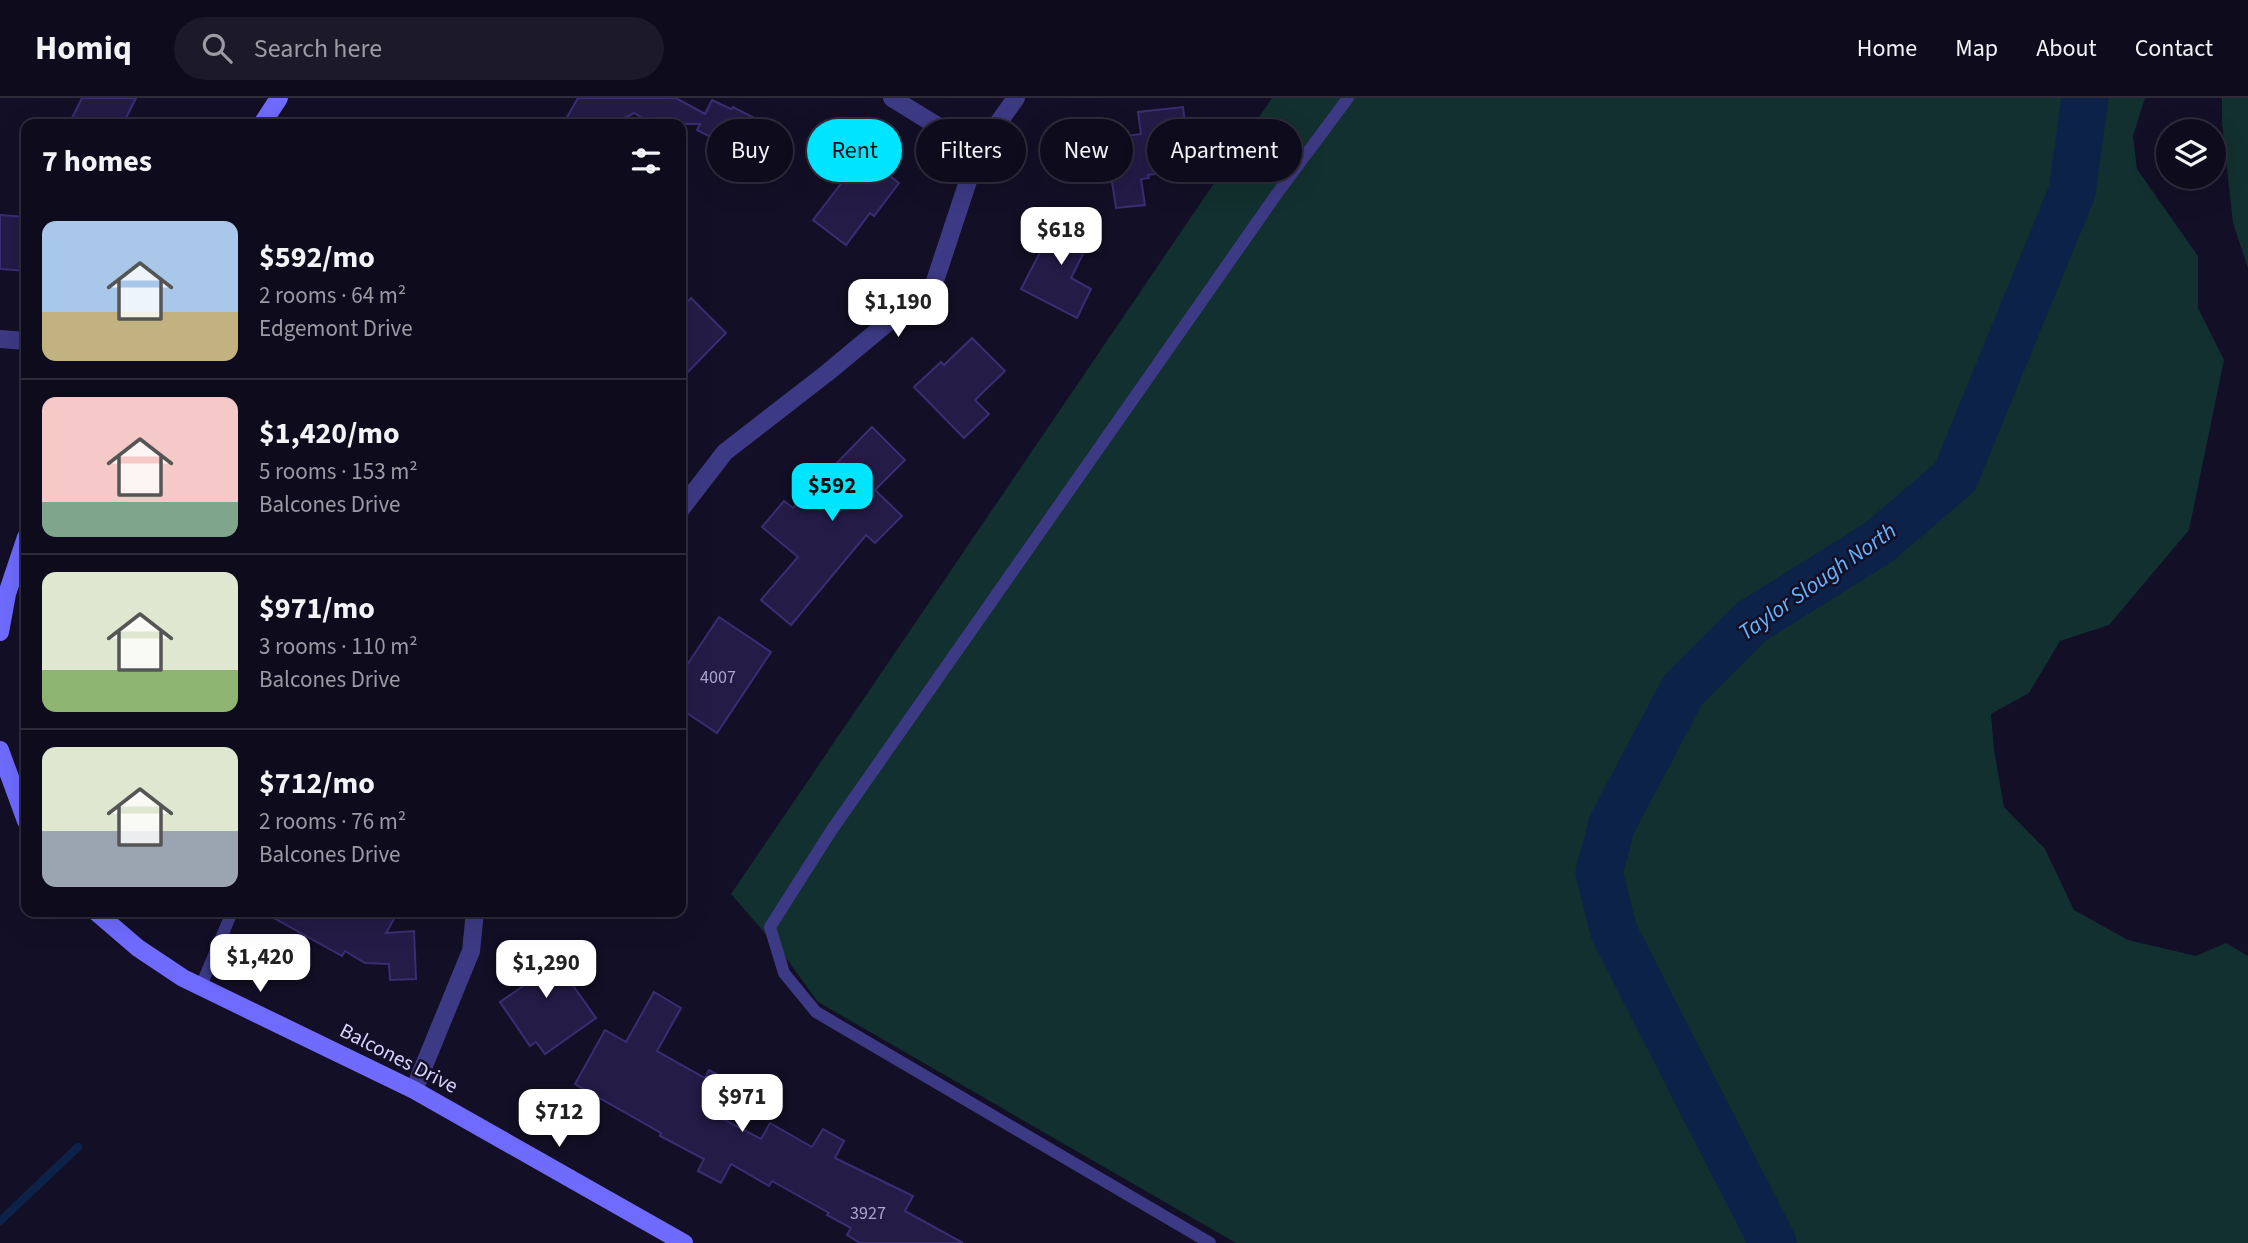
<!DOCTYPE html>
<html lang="en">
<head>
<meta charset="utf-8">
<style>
	body { margin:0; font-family:"Source Sans 3",sans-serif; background:#1c1929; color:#f1f3f6; height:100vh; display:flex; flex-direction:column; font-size:26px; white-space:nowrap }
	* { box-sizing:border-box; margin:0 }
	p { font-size:23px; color:#9b9ba3 }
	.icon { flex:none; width:38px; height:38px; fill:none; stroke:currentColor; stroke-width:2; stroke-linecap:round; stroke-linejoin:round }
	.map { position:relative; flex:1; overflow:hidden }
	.drawer { position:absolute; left:21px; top:21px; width:665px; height:798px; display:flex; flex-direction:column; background:#0e0b1c; border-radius:14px; box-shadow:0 7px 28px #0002,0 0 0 2px #2e2b3b }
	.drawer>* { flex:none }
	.top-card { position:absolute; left:707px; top:21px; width:665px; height:63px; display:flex; gap:14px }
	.controls { position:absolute; left:2156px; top:21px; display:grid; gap:14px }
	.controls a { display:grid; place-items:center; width:70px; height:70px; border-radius:50%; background:#0e0b1c; box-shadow:0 7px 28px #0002,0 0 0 2px #2e2b3b; font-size:35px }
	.price { position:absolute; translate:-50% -60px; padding:0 16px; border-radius:14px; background:#fff; color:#222; font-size:23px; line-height:46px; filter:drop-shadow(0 2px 4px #0008) }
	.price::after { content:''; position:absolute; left:50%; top:42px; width:21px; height:16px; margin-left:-10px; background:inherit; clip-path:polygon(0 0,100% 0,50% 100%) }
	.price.current { background:#00e5ff; color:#111 }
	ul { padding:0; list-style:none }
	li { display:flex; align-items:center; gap:21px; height:175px; padding:0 21px }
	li+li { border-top:2px solid #2e2b3b }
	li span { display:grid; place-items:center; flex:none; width:196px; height:140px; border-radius:14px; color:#555 }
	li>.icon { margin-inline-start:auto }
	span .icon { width:84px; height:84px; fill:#fffc; stroke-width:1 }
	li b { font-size:30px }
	h2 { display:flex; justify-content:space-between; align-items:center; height:84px; padding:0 21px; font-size:30px }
	.chip { padding:0 24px; border-radius:32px; background:#0e0b1c; box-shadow:0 7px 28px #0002,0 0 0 2px #2e2b3b; font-size:24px; line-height:63px }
	.chip.current { background:#00e5ff; color:#111 }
	header { display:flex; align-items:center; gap:42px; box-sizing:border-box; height:98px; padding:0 35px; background:#0e0b1c; border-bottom:2px solid #2e2b3b }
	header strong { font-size:33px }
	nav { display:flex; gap:38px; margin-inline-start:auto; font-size:24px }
	.search { width:490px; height:63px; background:#1c1929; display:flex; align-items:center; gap:18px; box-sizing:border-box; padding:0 24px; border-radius:38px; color:#9b9ba3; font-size:26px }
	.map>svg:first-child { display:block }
	.green { fill:#12302f }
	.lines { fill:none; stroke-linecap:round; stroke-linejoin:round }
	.stream { stroke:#0c2248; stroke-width:8 }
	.river { stroke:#0c2248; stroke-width:47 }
	.building { fill:#241b47; stroke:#3b2d73; stroke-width:2 }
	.lane { stroke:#3d3a85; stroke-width:12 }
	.street { stroke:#3d3a85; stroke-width:18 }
	.secondary { stroke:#6f6bff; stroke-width:18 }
	.labels { text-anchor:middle; stroke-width:5; stroke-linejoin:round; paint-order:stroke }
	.number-label { font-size:18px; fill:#aca6d1 }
	.street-label { font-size:21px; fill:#d9d4ff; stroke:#130f26 }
	.water-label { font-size:23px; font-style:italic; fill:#62b6ff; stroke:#130f26 }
</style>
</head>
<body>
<header>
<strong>Homiq</strong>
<div class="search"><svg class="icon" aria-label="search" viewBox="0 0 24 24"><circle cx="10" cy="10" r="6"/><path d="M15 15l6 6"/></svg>Search here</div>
<nav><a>Home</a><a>Map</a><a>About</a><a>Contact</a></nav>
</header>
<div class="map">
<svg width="2248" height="1145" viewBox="0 0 2248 1145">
	<rect width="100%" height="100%" fill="#130f26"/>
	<g class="green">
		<path d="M1272 0H2145L2133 38 2137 71 2198 158V210L2224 262 2189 432 2109 527 2060 543 2029 595 1991 616 1994 652 2004 709 2045 751 2074 812 2128 842 2196 858 2226 845 2248 858V1145H1236L818 904 783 856 731 796Z"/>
		<path d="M2222 0H2248V170L2233 125 2222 25Z"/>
	</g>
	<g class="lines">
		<path class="stream" d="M0 1123 78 1049"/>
		<path class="river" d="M1773 1145 1614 834 1599 775 1612 726 1683 592 1751 524 1879 444 1955 379 2072 94 2085 0"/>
	</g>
	<g class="building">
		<path d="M82 0H136L123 26H69Z"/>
		<path d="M578 0H676L705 16 712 2 731 11 733 9 789 38 773 71 697 32 700 26H653L634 15 614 26H563Z"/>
		<path d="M1183 9 1186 34 1196 32 1201 69 1148 77 1149 80 1141 81 1145 107 1116 110 1112 84H1108L1103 41 1141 36 1138 14Z"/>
		<path d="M841 41 899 85 874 118 870 115 846 147 813 122 843 83 822 67Z"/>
		<path d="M1061 114 1095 132 1071 180 1091 191 1077 220 1021 191Z"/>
		<path d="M0 117 26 119V173L0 171Z"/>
		<path d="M691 200 726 235 681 281V211Z"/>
		<path d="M972 240 1005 273 975 302 989 316 964 340 914 289 941 264 944 267Z"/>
		<path d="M872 329 905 362 875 392 902 418 875 445 866 437 791 527 761 502 798 459 762 429 784 403 793 410Z"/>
		<path d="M719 519 771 554 717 635 681 611V576Z"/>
		<path d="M263 814H398L386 835 414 833 416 881 390 882 389 866 365 865 345 853 342 858Z"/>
		<path d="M541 844 554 862 561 857 574 875 567 879 596 920 545 956 536 944 530 948 500 904 526 886 511 864Z"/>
		<path d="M654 894 681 910 657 953 705 980 709 972 736 986 719 1019 761 1041 770 1025 812 1049 823 1031 844 1043 835 1060 913 1098 905 1113 963 1145H860L847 1137 851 1130 827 1117 829 1115 772 1083 769 1088 731 1066 721 1085 698 1073 704 1061 660 1038 661 1035 575 986 605 932 626 944Z"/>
	</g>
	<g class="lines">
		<g class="lane">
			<path d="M201 888 232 814"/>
			<path d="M1210 1145 816 914 784 875 770 829 831 733 1276 97 1348 0"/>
		</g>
		<g class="street">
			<path d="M892 0 978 53"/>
			<path d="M0 241 26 243"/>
			<path d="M681 411 725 354 827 275 934 186 978 53 1016 0"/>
			<path d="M414 992 471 853 475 814"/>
		</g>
		<g class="secondary">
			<path d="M262 26 279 0"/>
			<path d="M0 534 7 496 26 439"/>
			<path d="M0 652 26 723"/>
			<path d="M96 814 138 850 183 880 414 992 684 1145"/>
		</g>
	</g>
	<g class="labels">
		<g class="number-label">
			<text x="718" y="585">4007</text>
			<text x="868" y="1121">3927</text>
		</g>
		<g class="street-label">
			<text transform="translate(399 960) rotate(27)" y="7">Balcones Drive</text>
		</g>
		<g class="water-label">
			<text transform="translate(1817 483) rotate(-35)" y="8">Taylor Slough North</text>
		</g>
	</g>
</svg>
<div class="controls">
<a><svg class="icon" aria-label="layers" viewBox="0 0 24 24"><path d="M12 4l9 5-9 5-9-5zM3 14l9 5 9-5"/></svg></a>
</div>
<b class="price" style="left:1061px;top:169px">$618</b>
<b class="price" style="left:898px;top:241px">$1,190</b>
<b class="price current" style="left:832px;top:425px">$592</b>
<b class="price" style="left:260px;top:896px">$1,420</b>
<b class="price" style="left:546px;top:902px">$1,290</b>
<b class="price" style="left:742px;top:1036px">$971</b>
<b class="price" style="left:559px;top:1051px">$712</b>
<div class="top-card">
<a class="chip">Buy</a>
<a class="chip current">Rent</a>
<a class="chip">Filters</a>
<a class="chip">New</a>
<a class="chip">Apartment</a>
</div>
<section class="drawer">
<h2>7 homes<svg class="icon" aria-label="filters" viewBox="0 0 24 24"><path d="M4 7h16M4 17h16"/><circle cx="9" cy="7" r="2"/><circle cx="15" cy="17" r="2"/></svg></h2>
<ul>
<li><span style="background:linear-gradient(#a9c7e8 65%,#c2b280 0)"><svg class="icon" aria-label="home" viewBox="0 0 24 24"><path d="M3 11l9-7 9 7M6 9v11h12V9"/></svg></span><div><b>$592/mo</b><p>2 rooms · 64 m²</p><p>Edgemont Drive</p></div></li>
<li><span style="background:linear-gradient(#f6c9c9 75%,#7fa58c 0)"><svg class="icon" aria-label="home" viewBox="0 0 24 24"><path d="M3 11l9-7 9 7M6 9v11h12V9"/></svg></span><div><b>$1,420/mo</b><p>5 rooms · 153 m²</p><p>Balcones Drive</p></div></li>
<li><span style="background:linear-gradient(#dfe7d0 70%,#8fb573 0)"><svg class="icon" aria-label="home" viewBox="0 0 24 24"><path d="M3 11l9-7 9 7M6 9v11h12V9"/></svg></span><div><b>$971/mo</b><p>3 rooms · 110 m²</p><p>Balcones Drive</p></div></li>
<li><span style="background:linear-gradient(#dfe7d0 60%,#9aa5b1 0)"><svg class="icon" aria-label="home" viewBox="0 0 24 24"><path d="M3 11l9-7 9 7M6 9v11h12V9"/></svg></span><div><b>$712/mo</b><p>2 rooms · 76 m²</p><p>Balcones Drive</p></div></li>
</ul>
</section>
</div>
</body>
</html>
